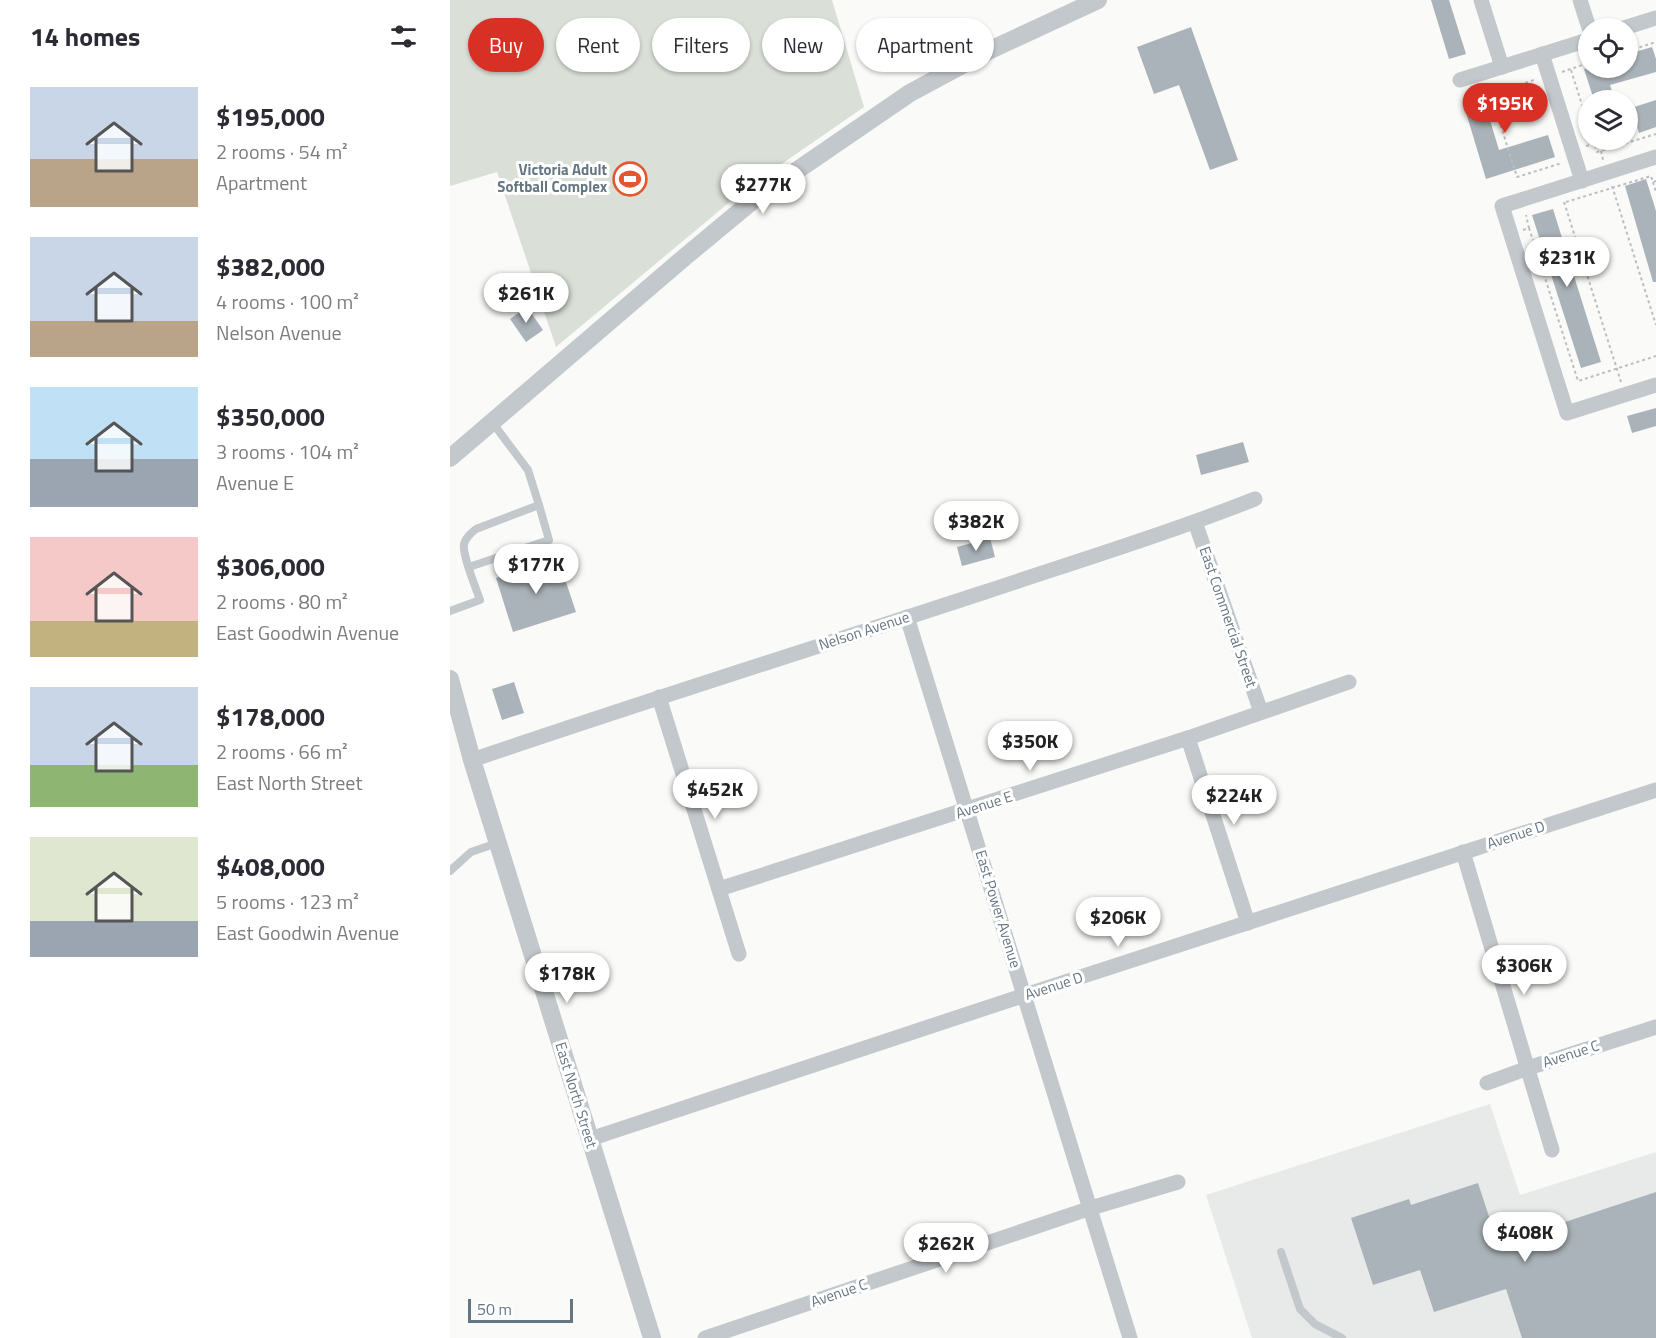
<!DOCTYPE html>
<html lang="en">
<head>
<meta charset="utf-8">
<style>
	body { margin:0; font-family:"Titillium Web",sans-serif; background:#f7f7f7; color:#2b2b33; height:100vh; display:flex; flex-direction:column; font-size:22px; white-space:nowrap }
	* { box-sizing:border-box; margin:0 }
	p { font-size:20px; color:#7c7c81 }
	.icon { flex:none; width:33px; height:33px; fill:none; stroke:currentColor; stroke-width:2; stroke-linecap:round; stroke-linejoin:round }
	.map { position:relative; flex:1; overflow:hidden }
	.drawer { display:flex; flex-direction:column; background:#fff; width:450px }
	.drawer>* { flex:none }
	.guide { position:absolute; left:18px; top:18px; width:570px; height:54px; display:flex; gap:12px }
	.controls { position:absolute; left:1128px; top:18px; display:grid; gap:12px }
	.controls a { display:grid; place-items:center; width:60px; height:60px; border-radius:50%; background:#fff; box-shadow:0 2px 4px #0004; font-size:30px }
	.scale { position:absolute; left:18px; bottom:15px; width:105px; box-sizing:border-box; padding-left:6px; border:3px solid #657683; border-top:0; font-size:16px; line-height:21px; white-space:nowrap; color:#657683; -webkit-text-stroke:4px #fff; paint-order:stroke }
	.price { position:absolute; translate:-50% -51px; padding:0 14px; border-radius:21px; background:#fff; color:#222; font-size:20px; line-height:39px; filter:drop-shadow(0 2px 3px #0008) }
	.price::after { content:''; position:absolute; left:50%; top:36px; width:18px; height:14px; margin-left:-9px; background:inherit; clip-path:polygon(0 0,100% 0,50% 100%) }
	.price.active { background:#d93025; color:#fff }
	ul { padding:0; list-style:none }
	li { display:flex; align-items:center; gap:18px; height:150px; padding:0 30px }
	li span { display:grid; place-items:center; flex:none; width:168px; height:120px; border-radius:0px; color:#555 }
	li>.icon { margin-inline-start:auto }
	span .icon { width:72px; height:72px; fill:#fffc; stroke-width:1 }
	li b { font-size:26px }
	h2 { display:flex; justify-content:space-between; align-items:center; height:72px; padding:0 30px; font-size:26px }
	.pill { padding:0 21px; border-radius:27px; background:#fff; box-shadow:0 2px 4px #0004; font-size:21px; line-height:54px }
	.pill.active { background:#d93025; color:#fff }
	main { display:flex; flex:1; min-height:0 }
	.map>svg:first-child { display:block }
	.built { fill:#e8e9e9 }
	.green { fill:#dadfd7 }
	.building { fill:#aab3b9 }
	.lines { fill:none; stroke-linecap:round; stroke-linejoin:round }
	.path { stroke:#bbbfc2; stroke-width:2; stroke-dasharray:3 3; stroke-linecap:butt }
	.service { stroke:#c3c8cc; stroke-width:8 }
	.minor { stroke:#c3c8cc; stroke-width:15 }
	.tertiary { stroke:#c3c8cc; stroke-width:18 }
	.labels { text-anchor:middle; stroke-width:6; stroke-linejoin:round; paint-order:stroke }
	.poi-label { font-size:15px; font-weight:bold; fill:#657683; stroke:#fff; text-anchor:end }
	.street-label { font-size:15px; fill:#657683; stroke:#fff }
</style>
</head>
<body>
<main>
<section class="drawer">
<h2>14 homes<svg class="icon" aria-label="filters" viewBox="0 0 24 24"><path d="M4 7h16M4 17h16"/><circle cx="9" cy="7" r="2"/><circle cx="15" cy="17" r="2"/></svg></h2>
<ul>
<li><span style="background:linear-gradient(#c9d6e8 60%,#b9a48a 0)"><svg class="icon" aria-label="home" viewBox="0 0 24 24"><path d="M3 11l9-7 9 7M6 9v11h12V9"/></svg></span><div><b>$195,000</b><p>2 rooms · 54 m²</p><p>Apartment</p></div></li>
<li><span style="background:linear-gradient(#c9d6e8 70%,#b9a48a 0)"><svg class="icon" aria-label="home" viewBox="0 0 24 24"><path d="M3 11l9-7 9 7M6 9v11h12V9"/></svg></span><div><b>$382,000</b><p>4 rooms · 100 m²</p><p>Nelson Avenue</p></div></li>
<li><span style="background:linear-gradient(#bfe0f5 60%,#9aa5b1 0)"><svg class="icon" aria-label="home" viewBox="0 0 24 24"><path d="M3 11l9-7 9 7M6 9v11h12V9"/></svg></span><div><b>$350,000</b><p>3 rooms · 104 m²</p><p>Avenue E</p></div></li>
<li><span style="background:linear-gradient(#f6c9c9 70%,#c2b280 0)"><svg class="icon" aria-label="home" viewBox="0 0 24 24"><path d="M3 11l9-7 9 7M6 9v11h12V9"/></svg></span><div><b>$306,000</b><p>2 rooms · 80 m²</p><p>East Goodwin Avenue</p></div></li>
<li><span style="background:linear-gradient(#c9d6e8 65%,#8fb573 0)"><svg class="icon" aria-label="home" viewBox="0 0 24 24"><path d="M3 11l9-7 9 7M6 9v11h12V9"/></svg></span><div><b>$178,000</b><p>2 rooms · 66 m²</p><p>East North Street</p></div></li>
<li><span style="background:linear-gradient(#dfe7d0 70%,#9aa5b1 0)"><svg class="icon" aria-label="home" viewBox="0 0 24 24"><path d="M3 11l9-7 9 7M6 9v11h12V9"/></svg></span><div><b>$408,000</b><p>5 rooms · 123 m²</p><p>East Goodwin Avenue</p></div></li>
</ul>
</section>
<div class="map">
<svg width="1206" height="1338" viewBox="0 0 1206 1338">
	<rect width="100%" height="100%" fill="#fafaf8"/>
	<path class="built" d="M1040 1104 1070 1195 1206 1152V1338H802L756 1195Z"/>
	<path class="green" d="M0 0H382L414 107 294 190 106 347 47 172 0 186Z"/>
	<g class="building">
		<path d="M981 0H999L1016 54 999 59Z"/>
		<path d="M741 27 788 160 760 170 729 85 704 94 687 47Z"/>
		<path d="M1202 47 1206 59V72L1160 85 1165 100H1144L1134 69 1141 68H1178V54Z"/>
		<path d="M1082 85 1088 106 1040 120 1049 150 1098 135 1105 157 1036 179 1014 106Z"/>
		<path d="M1206 100V127L1189 133 1181 108Z"/>
		<path d="M1196 179 1206 211V282H1203L1175 186Z"/>
		<path d="M1103 209 1151 362 1131 368 1082 215Z"/>
		<path d="M77 307 93 330 76 342 60 319Z"/>
		<path d="M1206 408V426L1182 433 1177 416Z"/>
		<path d="M793 442 799 462 751 475 746 455Z"/>
		<path d="M540 538 545 557 512 566 507 547Z"/>
		<path d="M108 558 126 612 63 632 46 578Z"/>
		<path d="M64 682 74 713 52 720 42 689Z"/>
		<path d="M1028 1183 1048 1244 1206 1192V1338H1072L1056 1289 984 1312 970 1270 923 1285 901 1218 959 1199 961 1205Z"/>
	</g>
	<g class="lines">
		<g class="path">
			<path d="M1178 51 1206 42"/>
			<path d="M1121 70 1138 124"/>
			<path d="M1112 72 1138 63"/>
			<path d="M1038 85 1067 177 1112 163"/>
			<path d="M1041 94 1084 80"/>
			<path d="M1143 140 1147 152 1206 134"/>
			<path d="M1136 146 1145 144"/>
			<path d="M1151 151 1153 160"/>
			<path d="M1203 182 1206 192"/>
			<path d="M1162 186 1206 325"/>
			<path d="M1114 202 1171 382"/>
			<path d="M1116 202 1201 176 1203 182 1206 181"/>
			<path d="M1079 228 1128 381 1206 356"/>
			<path d="M1073 230 1079 228 1076 215"/>
		</g>
		<g class="service">
			<path d="M19 567 99 540 89 505"/>
			<path d="M0 611 30 600C26 588 12 555 14 544 16 537 21 533 26 529L89 505 78 470 42 422"/>
			<path d="M0 871 21 852 47 843"/>
			<path d="M831 1252 850 1309 865 1324 892 1338"/>
		</g>
		<g class="minor">
			<path d="M1031 0 1052 67"/>
			<path d="M1130 0 1139 28"/>
			<path d="M1174 28 1206 18"/>
			<path d="M1092 54 1132 181"/>
			<path d="M1010 80 1138 40"/>
			<path d="M1206 157 1052 206 1117 413 1206 385"/>
			<path d="M745 522 811 712"/>
			<path d="M457 617 680 1338"/>
			<path d="M209 697 289 954"/>
			<path d="M738 738 798 923"/>
			<path d="M22 760C192 702 364 648 535 592 625 562 716 534 805 499"/>
			<path d="M1013 852 1102 1150"/>
			<path d="M269 889 738 738 899 682"/>
			<path d="M1037 1083 1078 1068 1206 1027"/>
			<path d="M140 1139 575 995 1206 790"/>
			<path d="M255 1338 641 1208 728 1182"/>
		</g>
		<g class="tertiary">
			<path d="M0 458 236 256 301 202 460 93 538 51 648 0"/>
			<path d="M0 679 22 760 202 1338"/>
		</g>
	</g>
	<defs>
		<g id="stadium-ring" transform="scale(1.725)"><circle r="9.5" fill="#fff" stroke="#e4572e" stroke-width="1.5"/><path d="M0-5a6.5 5 0 1 0 0 10a6.5 5 0 1 0 0-10ZM-3.5-1.8h7v3.6h-7Z" fill="#e4572e"/></g>
	</defs>
	<g fill-rule="evenodd">
		<use href="#stadium-ring" x="180" y="179"/>
	</g>
	<g class="labels">
		<g class="poi-label">
			<text x="157" y="175">Victoria Adult<tspan x="157" dy="17">Softball Complex</tspan></text>
		</g>
		<g class="street-label">
			<text transform="translate(778 617) rotate(71)" y="5">East Commercial Street</text>
			<text transform="translate(414 631) rotate(-18)" y="5">Nelson Avenue</text>
			<text transform="translate(534 805) rotate(-18)" y="5">Avenue E</text>
			<text transform="translate(1066 835) rotate(-18)" y="5">Avenue D</text>
			<text transform="translate(548 909) rotate(73)" y="5">East Power Avenue</text>
			<text transform="translate(604 986) rotate(-18)" y="5">Avenue D</text>
			<text transform="translate(1121 1054) rotate(-18)" y="5">Avenue C</text>
			<text transform="translate(126 1095) rotate(73)" y="5">East North Street</text>
			<text transform="translate(389 1293) rotate(-19)" y="5">Avenue C</text>
		</g>
	</g>
</svg>
<div class="controls">
<a><svg class="icon" aria-label="locate" viewBox="0 0 24 24"><circle cx="12" cy="12" r="6"/><path d="M12 2v4M12 18v4M2 12h4M18 12h4"/></svg></a>
<a><svg class="icon" aria-label="layers" viewBox="0 0 24 24"><path d="M12 4l9 5-9 5-9-5zM3 14l9 5 9-5"/></svg></a>
</div>
<div class="scale">50 m</div>
<b class="price active" style="left:1055px;top:134px">$195K</b>
<b class="price" style="left:313px;top:215px">$277K</b>
<b class="price" style="left:1117px;top:288px">$231K</b>
<b class="price" style="left:76px;top:324px">$261K</b>
<b class="price" style="left:526px;top:552px">$382K</b>
<b class="price" style="left:86px;top:595px">$177K</b>
<b class="price" style="left:580px;top:772px">$350K</b>
<b class="price" style="left:265px;top:820px">$452K</b>
<b class="price" style="left:784px;top:826px">$224K</b>
<b class="price" style="left:668px;top:948px">$206K</b>
<b class="price" style="left:1074px;top:996px">$306K</b>
<b class="price" style="left:117px;top:1004px">$178K</b>
<b class="price" style="left:1075px;top:1263px">$408K</b>
<b class="price" style="left:496px;top:1274px">$262K</b>
<div class="guide">
<a class="pill active">Buy</a>
<a class="pill">Rent</a>
<a class="pill">Filters</a>
<a class="pill">New</a>
<a class="pill">Apartment</a>
</div>
</div>
</main>
</body>
</html>
